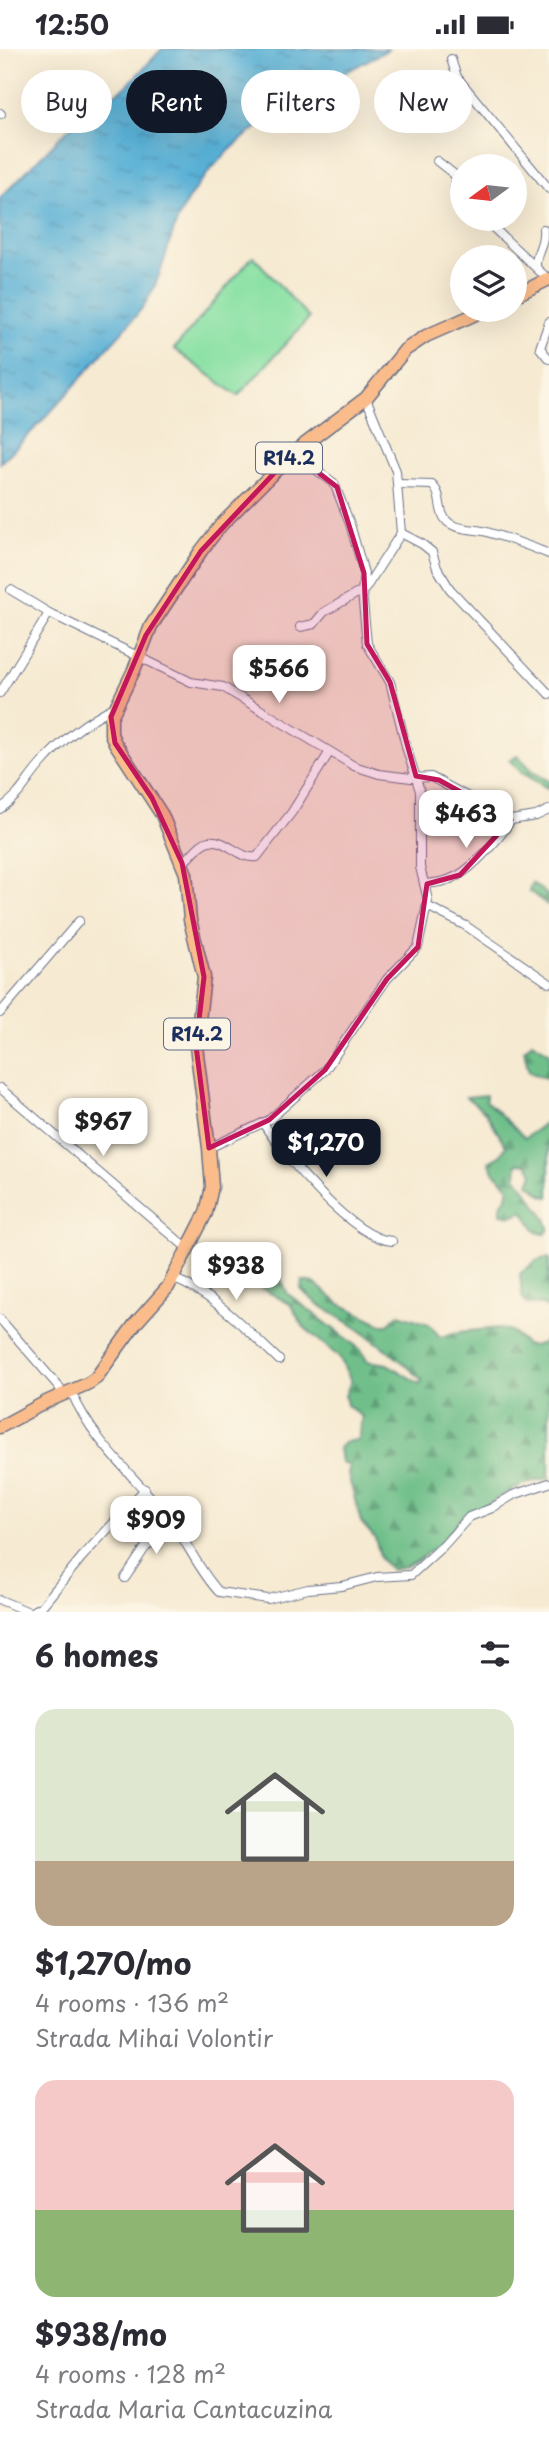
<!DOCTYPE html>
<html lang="en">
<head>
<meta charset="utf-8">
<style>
	body { margin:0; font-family:"Playpen Sans",sans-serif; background:#f2f2f3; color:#2b2b33; height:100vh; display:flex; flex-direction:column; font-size:26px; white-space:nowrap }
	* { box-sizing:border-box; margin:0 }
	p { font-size:23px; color:#7c7c81 }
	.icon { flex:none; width:38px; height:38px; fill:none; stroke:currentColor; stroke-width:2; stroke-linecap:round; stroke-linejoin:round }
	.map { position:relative; height:1563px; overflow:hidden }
	.drawer { display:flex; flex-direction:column; background:#fff; flex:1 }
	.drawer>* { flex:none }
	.banner { position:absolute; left:21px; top:21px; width:508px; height:63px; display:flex; gap:14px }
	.needle { width:46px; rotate:255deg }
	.tools { position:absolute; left:450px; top:105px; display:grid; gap:14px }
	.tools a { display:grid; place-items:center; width:77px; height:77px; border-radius:50%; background:#fff; box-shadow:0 7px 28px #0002; font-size:35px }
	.price { position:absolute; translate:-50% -60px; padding:0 16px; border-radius:14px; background:#fff; color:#222; font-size:23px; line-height:46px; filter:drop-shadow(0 2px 4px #0008) }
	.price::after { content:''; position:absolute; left:50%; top:42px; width:21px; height:16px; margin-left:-10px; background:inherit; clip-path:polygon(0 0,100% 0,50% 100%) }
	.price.current { background:#111827; color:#fff }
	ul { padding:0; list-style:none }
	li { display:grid; align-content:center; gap:14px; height:371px; padding:0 35px }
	li span { display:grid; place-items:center; height:217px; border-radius:21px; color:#555 }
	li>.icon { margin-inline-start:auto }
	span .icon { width:126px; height:126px; fill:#fffc; stroke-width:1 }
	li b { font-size:30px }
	h2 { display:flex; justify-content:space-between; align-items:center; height:84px; padding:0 35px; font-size:30px }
	.chip { padding:0 24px; border-radius:32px; background:#fff; box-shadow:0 7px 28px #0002; font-size:24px; line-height:63px }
	.chip.current { background:#111827; color:#fff }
	.status { display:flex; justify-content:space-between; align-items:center; height:49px; padding:0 35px; background:#fff; direction:ltr }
	.status svg { height:19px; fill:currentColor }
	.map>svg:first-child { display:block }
	.forest { fill:url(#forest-firs); stroke:#457774; stroke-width:2 }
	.pitch { fill:#8ae1a5; stroke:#528882; stroke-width:2 }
	.water { fill:url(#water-ripples); stroke:#3a709a; stroke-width:2 }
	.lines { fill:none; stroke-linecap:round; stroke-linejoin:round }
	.street-casing { stroke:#687087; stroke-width:10 }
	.primary-casing { stroke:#687087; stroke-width:15 }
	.street { stroke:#fff; stroke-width:8 }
	.primary { stroke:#fabc8b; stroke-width:12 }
	.marked { fill:#c2185b; fill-opacity:0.2; stroke:#c2185b; stroke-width:5; stroke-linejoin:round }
	.labels { text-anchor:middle; stroke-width:7; stroke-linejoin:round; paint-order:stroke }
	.shield { fill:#fcf5e5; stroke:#5e6a86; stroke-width:2 }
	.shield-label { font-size:19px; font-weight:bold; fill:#1b2f5e }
</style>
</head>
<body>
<div class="status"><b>12:50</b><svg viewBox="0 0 49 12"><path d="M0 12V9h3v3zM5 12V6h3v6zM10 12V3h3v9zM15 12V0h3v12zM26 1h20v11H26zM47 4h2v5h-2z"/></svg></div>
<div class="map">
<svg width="549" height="1563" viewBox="0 0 549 1563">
	<defs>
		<pattern id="forest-firs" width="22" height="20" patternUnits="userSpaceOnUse" patternTransform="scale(1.75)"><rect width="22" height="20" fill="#6fbf8a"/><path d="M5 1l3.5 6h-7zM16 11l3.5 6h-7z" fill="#5a9c74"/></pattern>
		<pattern id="water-ripples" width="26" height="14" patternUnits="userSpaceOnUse" patternTransform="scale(1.75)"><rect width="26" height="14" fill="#59b0d6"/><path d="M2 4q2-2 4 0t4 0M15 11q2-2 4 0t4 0" fill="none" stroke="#4990b1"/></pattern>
	</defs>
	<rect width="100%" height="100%" fill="#fcf5e5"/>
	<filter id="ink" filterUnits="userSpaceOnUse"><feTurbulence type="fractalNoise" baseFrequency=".0143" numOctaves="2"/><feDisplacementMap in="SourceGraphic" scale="14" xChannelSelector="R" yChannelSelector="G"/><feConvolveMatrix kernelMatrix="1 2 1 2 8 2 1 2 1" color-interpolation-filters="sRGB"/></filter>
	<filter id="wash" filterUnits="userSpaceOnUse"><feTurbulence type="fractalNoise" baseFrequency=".00686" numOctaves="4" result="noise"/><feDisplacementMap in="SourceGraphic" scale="28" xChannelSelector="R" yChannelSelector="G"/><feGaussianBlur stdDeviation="1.57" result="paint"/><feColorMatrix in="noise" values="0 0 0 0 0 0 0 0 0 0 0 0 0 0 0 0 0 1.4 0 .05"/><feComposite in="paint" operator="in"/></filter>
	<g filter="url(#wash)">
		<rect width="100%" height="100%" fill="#f6ead2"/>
		<g class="forest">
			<path d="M517 706 535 724 549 732V740L523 725 509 711Z"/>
			<path d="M532 834 549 847V857L529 842Z"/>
			<path d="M532 993 549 1003V1030L529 1023 524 1001Z"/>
			<path d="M486 1046V1052L525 1089 549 1071V1148L544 1147 529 1135 533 1124 528 1115 517 1114 516 1127 546 1170 549 1180 545 1185 537 1183 523 1162 512 1167 501 1165V1155L507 1148 509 1138 494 1123 489 1113 501 1106 506 1097 485 1063 466 1048Z"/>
			<path d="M549 1208V1259L542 1256 527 1255 522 1248 520 1225 536 1212Z"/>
			<path d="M263 1222 278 1225 288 1245 361 1301 367 1312 387 1315 420 1335 422 1331C402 1311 377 1293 354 1277 335 1264 316 1257 301 1240L302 1232 314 1234 340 1255 381 1275H388L399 1265 429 1275 440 1288 460 1283 499 1279 511 1282 526 1296 533 1297 543 1294 549 1282V1429L526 1434 501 1447 480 1462 470 1464 459 1471 441 1494 417 1512 406 1518 391 1521 381 1510 375 1489 361 1473 348 1425 349 1416 341 1413 339 1399 345 1393 358 1391 362 1368 347 1356 345 1347 351 1332 340 1309 304 1278 290 1255 261 1239Z"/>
		</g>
		<path class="pitch" d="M253 207 309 269 238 347 174 300Z"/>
		<path class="water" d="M162 0H389C319 38 237 77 191 146 168 179 167 220 146 253 136 269 121 283 108 298 74 338 38 378 0 414V149L85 63 126 38Z"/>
	</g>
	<g filter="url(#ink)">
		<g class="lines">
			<g class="street-casing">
				<g id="street">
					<path d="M451 10 457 28 549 140"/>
					<path d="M0 64 1 65"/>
					<path d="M437 112 455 126V138L462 146"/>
					<path d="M484 170 548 230"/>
					<path d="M536 218C535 201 545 198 543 180"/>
					<path d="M549 273 540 299 549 310"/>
					<path d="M398 435 432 436C444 446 436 464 449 474 459 481 476 480 487 483 507 489 529 497 549 505"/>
					<path d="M401 484 422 495 432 503 437 519 450 540 549 645"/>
					<path d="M11 541 49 564 191 633 223 638 231 643 354 717 379 725 411 729 431 728 511 771 536 767 549 761"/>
					<path d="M300 578 314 575 324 563 365 540 401 484 396 422 366 349"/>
					<path d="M0 644 49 564"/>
					<path d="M0 760C23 744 24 734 41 715 61 692 88 671 116 657"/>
					<path d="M182 814C191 809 198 794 209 792 226 789 240 811 257 808L292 763 329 704"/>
					<path d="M424 835C436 834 446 833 457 827 474 818 501 788 511 771"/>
					<path d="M427 859H431L466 877 549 934"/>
					<path d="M0 964 79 872"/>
					<path d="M0 1039 188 1200"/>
					<path d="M263 1074C283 1106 353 1190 392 1192"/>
					<path d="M209 1099 269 1071 325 1021 387 930 418 898 428 851 420 818V742L407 701 390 633 367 595 362 543 364 524 350 475 334 434 293 404"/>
					<path d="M172 1229C214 1245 247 1281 279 1311"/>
					<path d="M0 1270 59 1338 63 1346"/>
					<path d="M71 1342C93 1394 136 1428 170 1471 188 1494 199 1522 219 1543L268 1550 308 1540 342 1537 377 1528 411 1526 444 1496 469 1468 492 1459 513 1446 549 1434"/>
					<path d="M125 1529 145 1499 172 1473"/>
					<path d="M0 1551 29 1563"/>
					<path d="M31 1563 42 1557 82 1508 145 1440"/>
				</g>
			</g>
			<g class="primary-casing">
				<g id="primary">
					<path d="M514 247 549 230"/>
					<path d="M0 1378 46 1353 89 1334 96 1329 135 1275 168 1238 206 1164 212 1138 209 1099 196 997 204 928 190 871 186 825 162 766 115 694 111 685V668L134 621 151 577 201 502 221 476 293 404 366 349 405 301 426 287 485 261"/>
				</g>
			</g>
			<use href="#street" class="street"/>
			<use href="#primary" class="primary"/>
		</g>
	</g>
	<path class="marked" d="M293 404 337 438 364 524 367 595 390 633 416 727 439 731 511 771 460 826 427 835 418 898 387 930 325 1021 269 1071 209 1099 196 997 204 928 182 814 152 749 115 694 111 668 146 586 201 502Z"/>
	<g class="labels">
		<g class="shield">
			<rect x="256" y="393.5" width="66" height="31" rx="5"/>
			<rect x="164" y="969.5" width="66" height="31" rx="5"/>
		</g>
		<g class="shield-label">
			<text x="289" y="416">R14.2</text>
			<text x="197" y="992">R14.2</text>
		</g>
	</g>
</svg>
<div class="tools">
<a><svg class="needle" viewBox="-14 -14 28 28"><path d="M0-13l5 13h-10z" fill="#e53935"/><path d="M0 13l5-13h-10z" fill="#7c7c81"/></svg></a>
<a><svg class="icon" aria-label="layers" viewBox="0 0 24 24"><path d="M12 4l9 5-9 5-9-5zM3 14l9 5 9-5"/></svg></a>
</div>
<b class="price" style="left:279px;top:656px">$566</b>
<b class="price" style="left:466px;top:801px">$463</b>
<b class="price" style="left:103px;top:1109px">$967</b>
<b class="price current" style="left:326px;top:1130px">$1,270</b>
<b class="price" style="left:236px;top:1253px">$938</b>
<b class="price" style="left:156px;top:1507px">$909</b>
<div class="banner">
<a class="chip">Buy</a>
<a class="chip current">Rent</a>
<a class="chip">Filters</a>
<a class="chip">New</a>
</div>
</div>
<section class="drawer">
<h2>6 homes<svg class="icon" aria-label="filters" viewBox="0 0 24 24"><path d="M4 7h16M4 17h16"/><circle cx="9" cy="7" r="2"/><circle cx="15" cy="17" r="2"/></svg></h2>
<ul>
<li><span style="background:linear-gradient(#dfe7d0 70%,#b9a48a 0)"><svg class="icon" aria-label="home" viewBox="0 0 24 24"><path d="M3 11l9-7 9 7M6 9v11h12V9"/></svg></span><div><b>$1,270/mo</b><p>4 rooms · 136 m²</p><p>Strada Mihai Volontir</p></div></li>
<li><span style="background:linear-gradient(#f6c9c9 60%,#8fb573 0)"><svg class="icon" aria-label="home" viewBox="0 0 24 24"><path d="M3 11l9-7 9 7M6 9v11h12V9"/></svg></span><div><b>$938/mo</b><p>4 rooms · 128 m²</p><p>Strada Maria Cantacuzina</p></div></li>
</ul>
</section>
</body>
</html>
